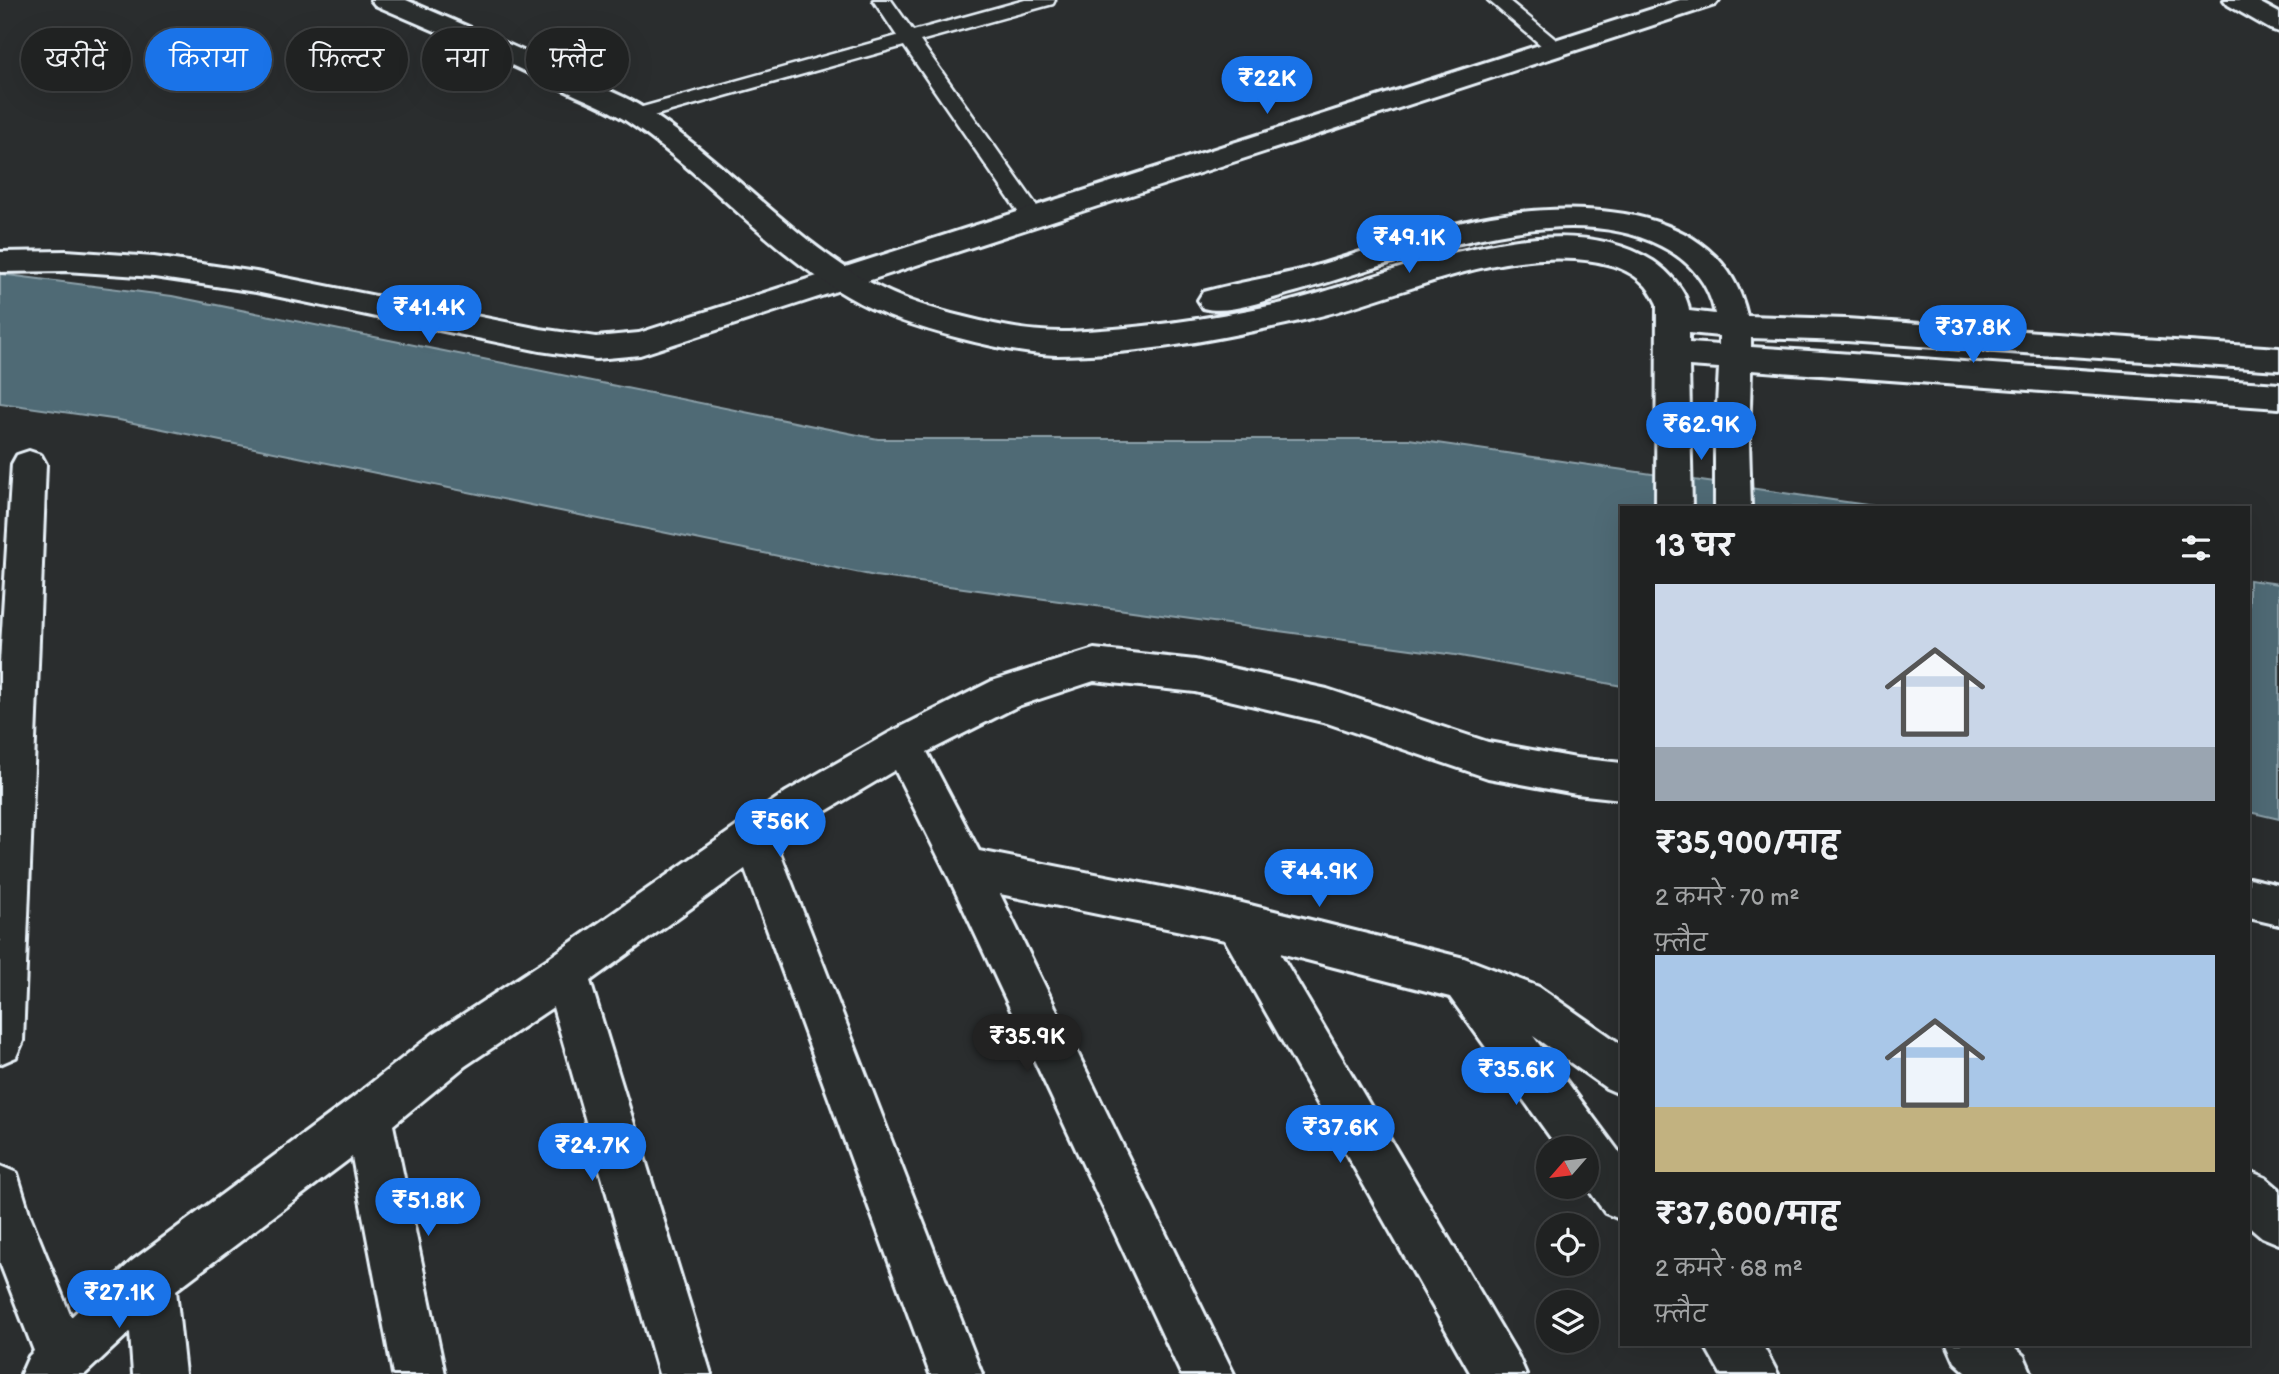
<!DOCTYPE html>
<html lang="hi">
<head>
<meta charset="utf-8">
<style>
	body { margin:0; font-family:"Balsamiq Sans","Playpen Sans Deva",sans-serif; background:#282a2a; color:#f1f3f6; height:100vh; display:flex; flex-direction:column; font-size:26px; white-space:nowrap }
	* { box-sizing:border-box; margin:0 }
	p { font-size:23px; color:#a2a4a5 }
	.icon { flex:none; width:38px; height:38px; fill:none; stroke:currentColor; stroke-width:2; stroke-linecap:round; stroke-linejoin:round }
	.map { position:relative; flex:1; overflow:hidden }
	.drawer { position:absolute; left:1620px; top:506px; width:630px; height:840px; display:flex; flex-direction:column; background:#202222; border-radius:0px; box-shadow:0 7px 28px #0002,0 0 0 2px #3d3f40 }
	.drawer>* { flex:none }
	.banner { position:absolute; left:21px; top:28px; width:665px; height:63px; display:flex; gap:14px }
	.needle { width:46px; rotate:242deg }
	.tools { position:absolute; left:1536px; top:1136px; display:grid; gap:14px }
	.tools a { display:grid; place-items:center; width:63px; height:63px; border-radius:50%; background:#202222; box-shadow:0 7px 28px #0002,0 0 0 2px #3d3f40; font-size:35px }
	.price { position:absolute; translate:-50% -60px; padding:0 16px; border-radius:24px; background:#1a73e8; color:#fff; font-size:23px; line-height:46px; filter:drop-shadow(0 2px 4px #0008) }
	.price::after { content:''; position:absolute; left:50%; top:42px; width:21px; height:16px; margin-left:-10px; background:inherit; clip-path:polygon(0 0,100% 0,50% 100%) }
	.price.active { background:#222; color:#fff }
	ul { padding:0; list-style:none }
	li { display:grid; align-content:center; gap:14px; height:371px; padding:0 35px }
	li span { display:grid; place-items:center; height:217px; border-radius:0px; color:#555 }
	li>.icon { margin-inline-start:auto }
	span .icon { width:126px; height:126px; fill:#fffc; stroke-width:1 }
	li b { font-size:30px }
	h2 { display:flex; justify-content:space-between; align-items:center; height:84px; padding:0 35px; font-size:30px }
	.tag { padding:0 24px; border-radius:32px; background:#202222; box-shadow:0 7px 28px #0002,0 0 0 2px #3d3f40; font-size:24px; line-height:63px }
	.tag.active { background:#1a73e8; color:#fff }
	.map>svg:first-child { display:block }
	.water { fill:#4f6a74; stroke:#8ca0a9; stroke-width:2 }
	.lines { fill:none; stroke-linecap:round; stroke-linejoin:round }
	.lane-casing { stroke:#e8f1f8; stroke-width:5 }
	.street-casing { stroke:#e8f1f8; stroke-width:6 }
	.secondary-casing { stroke:#e8f1f8; stroke-width:6 }
	.lane { fill:#2a2d2e; fill-rule:evenodd }
	.street { fill:#2a2d2e; fill-rule:evenodd }
	.secondary { fill:#2a2d2e; fill-rule:evenodd }
</style>
</head>
<body>
<div class="map">
<svg width="2279" height="1374" viewBox="0 0 2279 1374">
	<rect width="100%" height="100%" fill="#2a2d2e"/>
	<filter id="ink" filterUnits="userSpaceOnUse"><feTurbulence type="fractalNoise" baseFrequency=".0143" numOctaves="2"/><feDisplacementMap in="SourceGraphic" scale="14" xChannelSelector="R" yChannelSelector="G"/><feConvolveMatrix kernelMatrix="1 2 1 2 8 2 1 2 1" color-interpolation-filters="sRGB"/></filter>
	<g filter="url(#ink)">
		<g class="water">
			<path d="M0 274 172 296 878 439H1409L1881 507 1622 508V686L1455 655 875 576 119 420 0 403Z"/>
			<path d="M2249 580 2279 584V819L2249 812Z"/>
		</g>
		<g class="lines">
			<g class="lane-casing">
				<g id="lane">
					<path d="M873 0H891L913 31 1025 0H1055L1053 4 920 41 1041 212 1044 217 1041 222H1025L904 46 635 121 628 119 625 115 628 111 897 36Z"/>
					<path d="M1488 0H1508L1566 48 1556 54 1549 52Z"/>
				</g>
			</g>
			<g class="street-casing">
				<g id="street">
					<path d="M1680 0H1719L1715 5 640 355 596 359 540 351 256 292 154 277 66 271 0 272V252L66 251 154 257 256 272 540 329 596 337 639 333Z"/>
					<path d="M2224 0H2255L2279 13V32L2270 29 2228 5Z"/>
					<path d="M29 451 41 455 46 464 23 1041 16 1057 0 1064V663L12 464 17 455Z"/>
					<path d="M1094 649 1195 660 1327 689 1488 742 1576 758 1622 763V799L1576 794 1488 778 1327 723 1195 692 1094 681 1018 706 927 752 979 851 1238 902 1464 958 1539 987 1622 1045V1095L1606 1088 1533 1036 1622 1156V1220L1605 1213 1586 1186 1587 1148H1558L1450 997 1280 953 1518 1356 1526 1374H1471L1225 940 1000 894 1234 1374H1181L951 882 895 770 814 818 777 845 982 1374H930L745 869 590 981 711 1374H659L553 1007 465 1066 393 1125 445 1374H393L352 1157 176 1290 185 1374H133L130 1332 85 1374H21L29 1356 34 1351 0 1263V1166L17 1173 30 1216 71 1317 132 1261 351 1099 433 1034 549 958 786 792 889 733 992 681Z"/>
					<path d="M2249 878 2279 885V925L2249 918Z"/>
					<path d="M1704 1344H1762L1778 1374H1721Z"/>
					<path d="M1947 1344H2011L2024 1356 2032 1374H1968L1955 1362Z"/>
				</g>
			</g>
			<g class="secondary-casing">
				<g id="secondary">
					<path d="M371 0H406C467 26 528 52 588 81 607 90 627 97 645 109 725 160 788 236 871 283 900 299 932 309 964 317 999 326 1033 333 1069 332 1138 329 1207 319 1274 305 1382 282 1548 196 1653 261 1668 271 1688 292 1689 311L1715 314C1709 283 1689 260 1661 246 1557 193 1396 265 1291 293 1265 300 1229 315 1203 308L1198 300 1203 292C1239 282 1276 277 1312 267 1367 251 1420 231 1476 219 1569 200 1722 199 1747 316L1846 319 2279 348V370L1846 341 1751 338V347L2279 384V408L1751 370 1749 442 1751 508H1715V442L1719 368 1689 366 1692 508H1656L1657 304C1654 298 1650 291 1646 286 1628 266 1600 261 1575 259 1480 253 1398 298 1308 319 1226 338 1140 355 1056 355 1023 354 991 346 959 338 920 328 881 316 847 296 765 248 704 172 625 120 606 108 583 99 562 89 501 59 438 32 375 5ZM1689 333 1719 336V345L1689 343Z"/>
					<path d="M2249 1171 2266 1178 2279 1189V1244L2262 1237 2249 1226Z"/>
				</g>
			</g>
			<use href="#lane" class="lane"/>
			<use href="#street" class="street"/>
			<use href="#secondary" class="secondary"/>
		</g>
	</g>
</svg>
<div class="tools">
<a><svg class="needle" viewBox="-14 -14 28 28"><path d="M0-13l5 13h-10z" fill="#e53935"/><path d="M0 13l5-13h-10z" fill="#a2a4a5"/></svg></a>
<a><svg class="icon" aria-label="locate" viewBox="0 0 24 24"><circle cx="12" cy="12" r="6"/><path d="M12 2v4M12 18v4M2 12h4M18 12h4"/></svg></a>
<a><svg class="icon" aria-label="layers" viewBox="0 0 24 24"><path d="M12 4l9 5-9 5-9-5zM3 14l9 5 9-5"/></svg></a>
</div>
<b class="price" style="left:1267px;top:116px">₹22K</b>
<b class="price" style="left:1409px;top:275px">₹49.1K</b>
<b class="price" style="left:429px;top:345px">₹41.4K</b>
<b class="price" style="left:1973px;top:365px">₹37.8K</b>
<b class="price" style="left:1701px;top:462px">₹62.9K</b>
<b class="price" style="left:780px;top:859px">₹56K</b>
<b class="price" style="left:1319px;top:909px">₹44.9K</b>
<b class="price active" style="left:1027px;top:1074px">₹35.9K</b>
<b class="price" style="left:1516px;top:1107px">₹35.6K</b>
<b class="price" style="left:1340px;top:1165px">₹37.6K</b>
<b class="price" style="left:592px;top:1183px">₹24.7K</b>
<b class="price" style="left:428px;top:1238px">₹51.8K</b>
<b class="price" style="left:119px;top:1330px">₹27.1K</b>
<div class="banner">
<a class="tag">खरीदें</a>
<a class="tag active">किराया</a>
<a class="tag">फ़िल्टर</a>
<a class="tag">नया</a>
<a class="tag">फ़्लैट</a>
</div>
<section class="drawer">
<h2>13 घर<svg class="icon" aria-label="filters" viewBox="0 0 24 24"><path d="M4 7h16M4 17h16"/><circle cx="9" cy="7" r="2"/><circle cx="15" cy="17" r="2"/></svg></h2>
<ul>
<li><span style="background:linear-gradient(#c9d6e8 75%,#9aa5b1 0)"><svg class="icon" aria-label="home" viewBox="0 0 24 24"><path d="M3 11l9-7 9 7M6 9v11h12V9"/></svg></span><div><b>₹35,900/माह</b><p>2 कमरे · 70 m²</p><p>फ़्लैट</p></div></li>
<li><span style="background:linear-gradient(#a9c7e8 70%,#c2b280 0)"><svg class="icon" aria-label="home" viewBox="0 0 24 24"><path d="M3 11l9-7 9 7M6 9v11h12V9"/></svg></span><div><b>₹37,600/माह</b><p>2 कमरे · 68 m²</p><p>फ़्लैट</p></div></li>
</ul>
</section>
</div>
</body>
</html>
